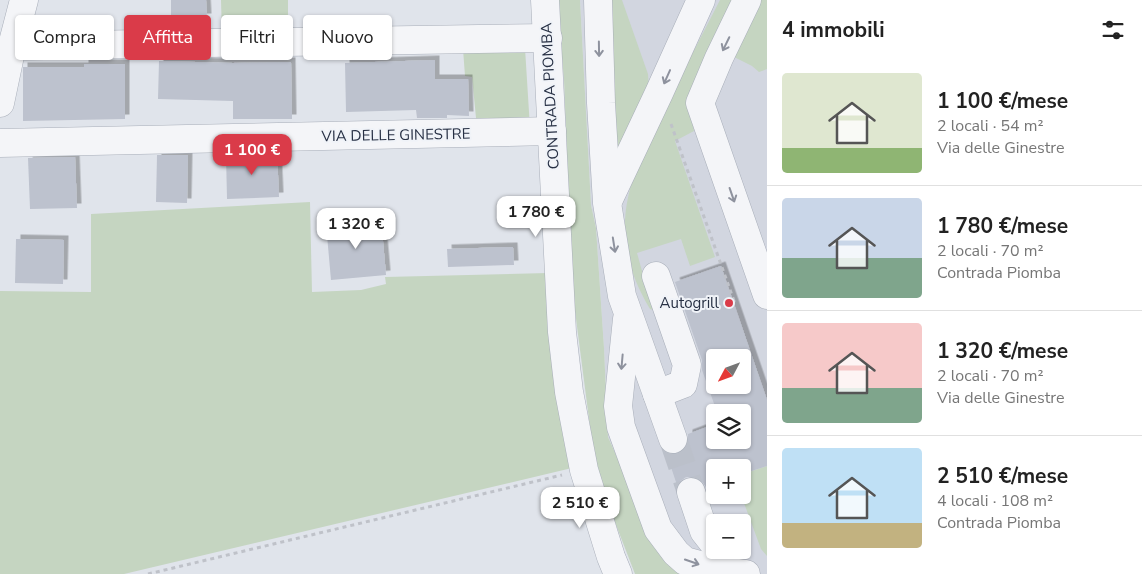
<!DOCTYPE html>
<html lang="it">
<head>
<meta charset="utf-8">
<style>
	body { margin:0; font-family:"Nunito Sans",sans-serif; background:#f2f2f2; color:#222; height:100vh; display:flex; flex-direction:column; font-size:19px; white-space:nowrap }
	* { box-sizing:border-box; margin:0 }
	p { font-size:16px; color:#767676 }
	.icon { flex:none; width:28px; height:28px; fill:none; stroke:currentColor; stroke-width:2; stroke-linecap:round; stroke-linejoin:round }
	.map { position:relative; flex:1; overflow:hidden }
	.sheet { display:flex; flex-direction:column; background:#fff; width:375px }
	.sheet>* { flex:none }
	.guide { position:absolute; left:15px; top:15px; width:475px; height:45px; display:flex; gap:10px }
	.needle { width:32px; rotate:229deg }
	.tools { position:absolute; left:706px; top:349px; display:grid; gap:10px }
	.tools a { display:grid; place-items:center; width:45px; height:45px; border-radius:5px; background:#fff; box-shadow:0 1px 4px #0004; font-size:25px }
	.price { position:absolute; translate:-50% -42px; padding:0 11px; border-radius:10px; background:#fff; color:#222; font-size:16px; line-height:32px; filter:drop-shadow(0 1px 2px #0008) }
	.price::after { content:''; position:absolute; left:50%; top:30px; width:15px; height:11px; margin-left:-8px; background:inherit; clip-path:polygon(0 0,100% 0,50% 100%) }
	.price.active { background:#da3b49; color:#fff }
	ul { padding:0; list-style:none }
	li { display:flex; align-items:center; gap:15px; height:125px; padding:0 15px }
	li+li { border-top:1px solid #e0e0e0 }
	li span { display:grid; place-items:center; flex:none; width:140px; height:100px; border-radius:5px; color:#555 }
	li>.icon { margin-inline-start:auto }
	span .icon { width:60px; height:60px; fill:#fffc; stroke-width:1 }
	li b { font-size:21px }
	h2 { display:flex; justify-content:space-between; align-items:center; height:60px; padding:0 15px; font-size:21px }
	.pill { padding:0 18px; border-radius:5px; background:#fff; box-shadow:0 1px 4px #0004; font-size:18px; line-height:45px }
	.pill.active { background:#da3b49; color:#fff }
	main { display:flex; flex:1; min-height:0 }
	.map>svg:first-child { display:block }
	.built { fill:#d2d6e0; fill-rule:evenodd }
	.green { fill:#c5d5c1 }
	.building { fill:#bdc2ce; fill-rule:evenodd; filter:url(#shadow) }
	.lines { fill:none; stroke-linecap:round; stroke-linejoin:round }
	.minor-tunnel { stroke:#bbc0ca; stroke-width:28; stroke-dasharray:28 14; stroke-linecap:butt }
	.minor-casing { stroke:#a8aeb9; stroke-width:29 }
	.path { stroke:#bfc2c9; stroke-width:3; stroke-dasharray:4 4; stroke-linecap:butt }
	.minor { stroke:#f4f5f8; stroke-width:28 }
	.oneway { stroke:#8e929e }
	.poi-dot { fill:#da3b49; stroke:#f0f3f8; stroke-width:2 }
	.labels { text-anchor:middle; stroke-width:4; stroke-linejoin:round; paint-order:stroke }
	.street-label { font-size:15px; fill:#273044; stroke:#f0f3f8 }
	.poi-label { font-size:15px; fill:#273044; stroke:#f0f3f8; text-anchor:end }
</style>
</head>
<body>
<main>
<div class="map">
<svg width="767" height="574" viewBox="0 0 767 574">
	<defs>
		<filter id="shadow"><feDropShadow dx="4.5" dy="-4.5" stdDeviation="0" flood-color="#0004"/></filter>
	</defs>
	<rect width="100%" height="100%" fill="#e0e4eb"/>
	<path class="built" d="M580 0H767V574H660L662 558 608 437 604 348 596 228 591 205ZM715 358H742V385H715ZM715 412H742V440H715ZM715 468H742V495H715ZM715 522H742V550H715Z"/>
	<g class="green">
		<path d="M221 0H288V36L222 37Z"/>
		<path d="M557 0H580L591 205 596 228 604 348 608 437 662 558 688 574H635L596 473 572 288 564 80Z"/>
		<path d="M611 0H622L648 74 649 89 617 152Z"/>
		<path d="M720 0H739L690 110 694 131 675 141 715 257 690 266 681 239 637 253 653 310 650 309C602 229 631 173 669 98 686 66 703 33 720 0Z"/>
		<path d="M759 0H767V69L759 72 752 66 730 55Z"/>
		<path d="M525 48 530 128H477L472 77 465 76 463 49Z"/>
		<path d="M310 202 312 292 361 290 386 284 385 277 548 273 572 468 124 574H0V291L91 292V214Z"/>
		<path d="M767 466V556L761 549 741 495H742L743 474Z"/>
	</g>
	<g class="building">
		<path d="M171 0H206L207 18 171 19Z"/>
		<path d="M435 60V79H468L469 116 447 115V118H417L416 110 346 112 345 63Z"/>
		<path d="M159 61 233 63 291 62 292 119H233V101L158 99Z"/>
		<path d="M84 64H125V119L23 121V67H84Z"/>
		<path d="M277 153 279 197 227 199 226 155Z"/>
		<path d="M157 155H188L187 203 156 202Z"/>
		<path d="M75 157 77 208 30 209 28 158Z"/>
		<path d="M381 219 386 275 331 280 326 224Z"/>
		<path d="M16 239 64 240 63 284 15 283Z"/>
		<path d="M513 247 514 265 448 267 447 249Z"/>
		<path d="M721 266 767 400V466L742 474V468H715V484L706 487 701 480 694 477H686L680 481 677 485 666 452 671 454H678L685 449 688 442V434L715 424V440H742V412H717L702 370V360L675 282ZM715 358H742V385H715Z"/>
	</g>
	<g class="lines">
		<path class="minor-tunnel" d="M673 439 691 492"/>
		<g class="minor-casing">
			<g id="minor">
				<path d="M545 0 562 332 569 392 584 470 611 557 618 574"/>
				<path d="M598 0 601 103 607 203 622 296 673 439"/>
				<path d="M747 0 719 58 700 103 767 295"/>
				<path d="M12 46 548 38"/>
				<path d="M0 103 12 46 24 0"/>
				<path d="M0 143 552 131"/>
				<path d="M608 201 659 93 701 0"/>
				<path d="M656 276 687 365 683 384 657 394"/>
				<path d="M627 319 618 406 621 427 658 529 676 553 685 561 718 570 746 574"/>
				<path d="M691 492 704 531 715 545"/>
			</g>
		</g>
		<g class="path">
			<path d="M671 124 734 301H732"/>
			<path d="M148 574 562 475"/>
		</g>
		<use href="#minor" class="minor"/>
	</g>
	<defs><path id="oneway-shaft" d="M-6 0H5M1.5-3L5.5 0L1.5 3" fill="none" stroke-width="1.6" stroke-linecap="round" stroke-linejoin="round" transform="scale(1.25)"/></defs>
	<g class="oneway">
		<use href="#oneway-shaft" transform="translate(726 44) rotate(116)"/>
		<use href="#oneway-shaft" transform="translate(599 49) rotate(89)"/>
		<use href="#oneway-shaft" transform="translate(667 77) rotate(114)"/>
		<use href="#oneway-shaft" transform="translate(732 195) rotate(71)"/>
		<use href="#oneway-shaft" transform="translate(614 245) rotate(81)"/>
		<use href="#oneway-shaft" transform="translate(622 362) rotate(95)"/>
		<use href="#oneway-shaft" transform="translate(692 562) rotate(19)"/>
	</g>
	<circle class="poi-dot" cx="729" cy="303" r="5"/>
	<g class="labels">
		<g class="street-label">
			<text transform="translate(550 96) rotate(-93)" y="5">CONTRADA PIOMBA</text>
			<text transform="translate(396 135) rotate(-1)" y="5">VIA DELLE GINESTRE</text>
		</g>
		<g class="poi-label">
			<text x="719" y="308">Autogrill</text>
		</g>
	</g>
</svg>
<div class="tools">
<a><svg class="needle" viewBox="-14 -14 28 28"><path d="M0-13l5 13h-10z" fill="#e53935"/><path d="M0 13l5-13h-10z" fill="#767676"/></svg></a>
<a><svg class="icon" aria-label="layers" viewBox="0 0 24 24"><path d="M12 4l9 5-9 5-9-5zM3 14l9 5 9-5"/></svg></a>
<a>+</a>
<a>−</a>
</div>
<b class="price active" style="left:252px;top:176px">1 100 €</b>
<b class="price" style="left:536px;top:238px">1 780 €</b>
<b class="price" style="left:356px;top:250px">1 320 €</b>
<b class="price" style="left:580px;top:529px">2 510 €</b>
<div class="guide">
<a class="pill">Compra</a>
<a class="pill active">Affitta</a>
<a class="pill">Filtri</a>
<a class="pill">Nuovo</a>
</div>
</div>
<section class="sheet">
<h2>4 immobili<svg class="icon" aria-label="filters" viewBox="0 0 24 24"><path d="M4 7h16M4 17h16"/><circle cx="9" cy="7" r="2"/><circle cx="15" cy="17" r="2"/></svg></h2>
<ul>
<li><span style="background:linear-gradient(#dfe7d0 75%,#8fb573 0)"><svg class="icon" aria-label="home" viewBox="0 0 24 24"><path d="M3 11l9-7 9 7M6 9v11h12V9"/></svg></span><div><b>1 100 €/mese</b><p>2 locali · 54 m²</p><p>Via delle Ginestre</p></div></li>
<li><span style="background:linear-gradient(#c9d6e8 60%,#7fa58c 0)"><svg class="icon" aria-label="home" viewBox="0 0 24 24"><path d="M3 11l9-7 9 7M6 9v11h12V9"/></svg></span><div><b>1 780 €/mese</b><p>2 locali · 70 m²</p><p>Contrada Piomba</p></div></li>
<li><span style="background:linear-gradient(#f6c9c9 65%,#7fa58c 0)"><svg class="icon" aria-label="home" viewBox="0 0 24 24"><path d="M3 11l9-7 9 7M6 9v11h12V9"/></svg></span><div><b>1 320 €/mese</b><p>2 locali · 70 m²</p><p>Via delle Ginestre</p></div></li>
<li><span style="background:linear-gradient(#bfe0f5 75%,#c2b280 0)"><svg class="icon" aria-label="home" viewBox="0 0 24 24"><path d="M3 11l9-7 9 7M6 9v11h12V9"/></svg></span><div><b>2 510 €/mese</b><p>4 locali · 108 m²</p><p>Contrada Piomba</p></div></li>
</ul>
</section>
</main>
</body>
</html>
